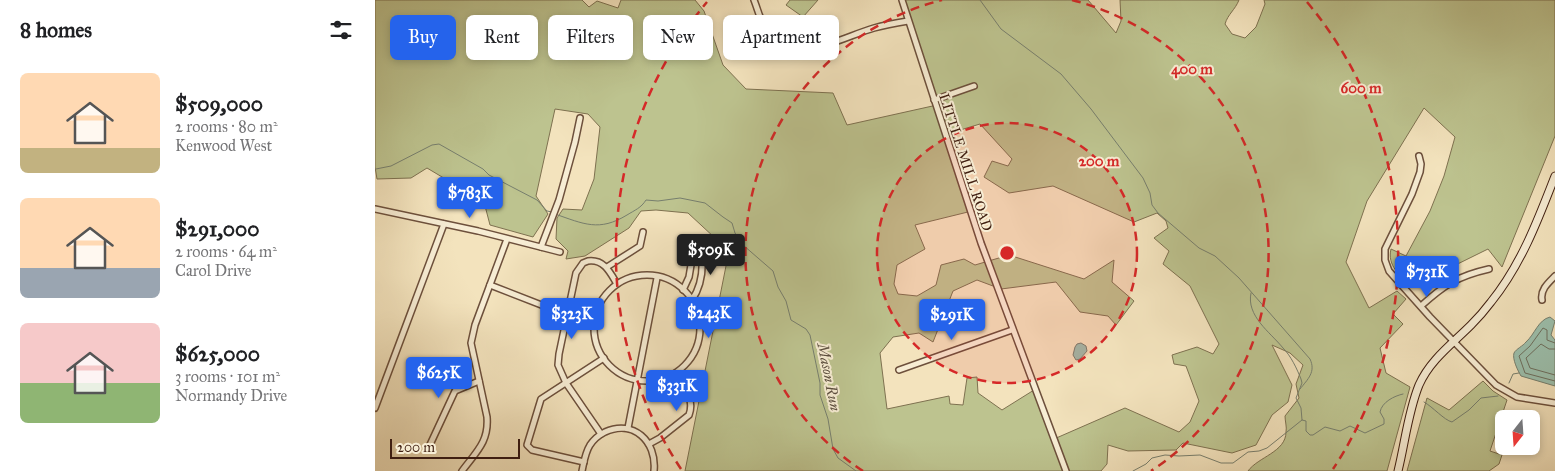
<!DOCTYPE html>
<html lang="en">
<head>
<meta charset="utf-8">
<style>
	body { margin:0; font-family:"IM FELL Great Primer",serif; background:#f2f2f2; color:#202124; height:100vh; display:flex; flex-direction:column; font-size:19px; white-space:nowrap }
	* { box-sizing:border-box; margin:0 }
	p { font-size:16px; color:#757577 }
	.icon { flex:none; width:28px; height:28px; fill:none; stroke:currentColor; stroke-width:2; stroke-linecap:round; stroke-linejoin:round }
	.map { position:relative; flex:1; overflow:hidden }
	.panel { display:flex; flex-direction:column; background:#fff; width:375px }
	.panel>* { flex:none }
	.hud { position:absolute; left:15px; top:15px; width:475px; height:45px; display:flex; gap:10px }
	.needle { width:32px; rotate:197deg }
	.fabs { position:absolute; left:1120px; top:410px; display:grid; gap:10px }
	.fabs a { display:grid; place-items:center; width:45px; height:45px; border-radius:8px; background:#fff; box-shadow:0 2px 8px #0003; font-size:25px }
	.scale { position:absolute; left:15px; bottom:12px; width:130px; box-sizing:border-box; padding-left:5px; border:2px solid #401f11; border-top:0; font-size:14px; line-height:18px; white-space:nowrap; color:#401f11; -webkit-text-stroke:4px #f7edd4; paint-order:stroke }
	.price { position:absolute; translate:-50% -42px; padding:0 11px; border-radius:5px; background:#2563eb; color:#fff; font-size:16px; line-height:32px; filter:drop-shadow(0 1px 2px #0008) }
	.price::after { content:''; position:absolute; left:50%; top:30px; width:15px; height:11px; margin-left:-8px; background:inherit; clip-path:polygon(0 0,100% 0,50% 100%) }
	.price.on { background:#222; color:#fff }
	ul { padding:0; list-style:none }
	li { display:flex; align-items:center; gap:15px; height:125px; padding:0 20px }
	li span { display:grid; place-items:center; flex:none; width:140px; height:100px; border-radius:8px; color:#555 }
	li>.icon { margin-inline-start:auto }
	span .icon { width:60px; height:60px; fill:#fffc; stroke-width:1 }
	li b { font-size:21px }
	h2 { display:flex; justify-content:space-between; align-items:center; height:60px; padding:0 20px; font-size:21px }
	.pill { padding:0 18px; border-radius:8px; background:#fff; box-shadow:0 2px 8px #0003; font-size:18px; line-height:45px }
	.pill.on { background:#2563eb; color:#fff }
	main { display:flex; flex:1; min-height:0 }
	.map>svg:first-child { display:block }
	.green { fill:#bdc38f; stroke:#7e7150; fill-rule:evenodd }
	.water { fill:#9cbfac; stroke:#777f6e }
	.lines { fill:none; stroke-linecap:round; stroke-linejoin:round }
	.shore { stroke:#6e6f5e; stroke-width:1 }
	.stream { stroke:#777f6e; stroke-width:1 }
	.minor-casing { stroke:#6d503c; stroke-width:8 }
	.secondary-casing { stroke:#401f11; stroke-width:9 }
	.minor { stroke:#f7edd4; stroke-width:5 }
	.secondary { stroke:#f7edd4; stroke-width:7 }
	.ring { fill:none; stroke:#d62828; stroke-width:2.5; stroke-dasharray:9 6 }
	.labels { text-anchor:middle; stroke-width:4; stroke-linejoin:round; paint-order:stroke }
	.street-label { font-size:14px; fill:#401f11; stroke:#f7edd4 }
	.water-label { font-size:15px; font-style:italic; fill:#5c4f40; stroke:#f7edd4 }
	.centre { fill:#d62828; stroke:#f7edd4; stroke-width:2.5 }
	.ring-label { font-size:15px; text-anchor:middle; font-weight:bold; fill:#d62828; stroke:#f7edd4; stroke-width:4; stroke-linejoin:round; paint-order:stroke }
</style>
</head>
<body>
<main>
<section class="panel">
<h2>8 homes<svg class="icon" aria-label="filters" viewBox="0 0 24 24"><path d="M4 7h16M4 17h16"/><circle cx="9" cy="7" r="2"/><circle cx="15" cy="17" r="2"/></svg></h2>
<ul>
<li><span style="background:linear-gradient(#ffd9b3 75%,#c2b280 0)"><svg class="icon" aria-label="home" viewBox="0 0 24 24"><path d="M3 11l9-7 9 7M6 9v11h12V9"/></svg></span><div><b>$509,000</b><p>2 rooms · 80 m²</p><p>Kenwood West</p></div></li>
<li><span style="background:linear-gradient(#ffd9b3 70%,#9aa5b1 0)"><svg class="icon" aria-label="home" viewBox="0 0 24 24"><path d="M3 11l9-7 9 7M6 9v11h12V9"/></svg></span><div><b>$291,000</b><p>2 rooms · 64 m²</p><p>Carol Drive</p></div></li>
<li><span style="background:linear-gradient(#f6c9c9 60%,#8fb573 0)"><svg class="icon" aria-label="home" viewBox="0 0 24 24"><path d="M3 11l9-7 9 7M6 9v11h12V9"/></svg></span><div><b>$625,000</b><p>3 rooms · 101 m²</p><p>Normandy Drive</p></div></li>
</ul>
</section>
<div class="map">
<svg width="1180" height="471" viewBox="0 0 1180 471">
	<rect width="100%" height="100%" fill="#f3e3bd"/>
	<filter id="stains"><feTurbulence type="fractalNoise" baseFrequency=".004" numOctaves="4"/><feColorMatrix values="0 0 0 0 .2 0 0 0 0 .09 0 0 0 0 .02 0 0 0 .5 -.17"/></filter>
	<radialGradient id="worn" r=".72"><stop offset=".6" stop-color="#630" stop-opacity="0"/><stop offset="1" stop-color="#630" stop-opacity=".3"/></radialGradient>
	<g class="green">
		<path d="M0 0H207L214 7 222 1 243 8 246 0H320L329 11 348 65 371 89 458 93 472 125 562 105 528 0H713L741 33 746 21 745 0H864C860 10 853 14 850 24L857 34 870 38 881 27 890 4 889 0H1180V136L1127 267 1113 249 1036 287C1025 275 1012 266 1016 249L1031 256 1055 211 1069 176 1080 137 1049 108 992 201 971 262 994 308 1022 291 1031 299 1018 314 1028 324 1005 348 1011 373 1035 387 1012 471H873C883 457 911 452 911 432 912 427 910 421 910 416L924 398 921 384 928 365 915 353 897 345 917 385 913 402 897 415 881 445 857 453 808 443 801 450 753 451 733 445 732 464 726 471H310L354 251 313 213 281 210 266 211 254 228 210 256 191 259 193 251 181 239 182 218 188 209 207 210 219 179 225 127 213 114 180 109 161 196 173 214 158 237 115 225 109 202 52 168 36 178 2 179 0 167ZM605 124 637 159 633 166 617 161 609 177 634 193 678 186 759 222 782 213 791 221 793 228 779 238 794 251 788 264 815 286 844 344 838 354 822 347 797 355 799 364 811 366 824 401 815 422 804 432 750 408 679 439 659 390 627 410 603 393 602 377 592 378 588 405 575 404 574 396 512 409 505 353 518 337 544 333 558 342 578 291 602 280 626 289 681 282 705 312 733 316 741 325 759 301 737 282 739 260 709 279 634 255 600 265 589 259 566 265 561 285 542 296 523 294 519 284 522 265 550 249 540 225 597 211 572 134Z"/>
		<path d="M415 0H443L428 17 411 5Z"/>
		<path d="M1108 381 1118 391 1132 400 1115 451 1127 455 1124 464 1114 471H1032L1052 398 1074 410Z"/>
	</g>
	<g class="water">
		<path d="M1175 317 1180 321 1176 335 1180 340V386L1146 376C1143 371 1137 359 1139 353 1141 349 1148 346 1151 342 1160 334 1163 320 1175 317Z"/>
		<path d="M706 343 711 346 712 351 705 359 701 360 698 355 700 347 702 344Z"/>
	</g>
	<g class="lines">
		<g class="shore">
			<path d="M1180 343 1172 340V330L1168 328 1155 346 1144 356 1150 373 1180 381"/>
			<path d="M1180 349H1174L1166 344 1151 358 1155 368 1180 375"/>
		</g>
		<g class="stream">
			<path d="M605 0 626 29 686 74 716 109 768 178 775 193 777 205 783 213 824 248 840 256 864 278 935 359C941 372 933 379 925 389"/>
			<path d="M1 169 16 166 57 145 64 144 108 169 114 175 162 200 172 211 177 212"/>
			<path d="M180 214C209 224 224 232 252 215 260 210 266 208 271 200L283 201 305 198 330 203 348 217 357 223 360 233 368 245 398 271 403 287 411 301 416 320 431 329 435 335 445 383V395L453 419 458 449 463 458 481 471"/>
			<path d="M876 293C871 316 895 332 908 348 916 356 922 369 926 379L927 383 921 398 926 408 927 420 931 421V431L935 435H938L950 427 965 431 975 426 990 433 1009 424V419L1005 412C1007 402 1019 396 1028 394"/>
			<path d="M1134 383 1138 374 1144 373"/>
			<path d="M1049 402C1058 407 1069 420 1077 422L1094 410 1106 398 1123 396"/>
			<path d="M758 471 771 464 777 458 790 455 804 456 825 455 846 463H858L873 452 884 451 892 448 927 420"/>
		</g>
		<g class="minor-casing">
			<g id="minor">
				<path d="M379 0C383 10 386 23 392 32 418 68 467 37 499 28 510 25 521 23 533 21"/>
				<path d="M527 0 606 243 691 471"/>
				<path d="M559 100 599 86"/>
				<path d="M1044 156 1046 164 1045 172 1037 194 1010 249V260L1014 271 1055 317 1121 385 1142 397 1180 403"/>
				<path d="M0 209 103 231 185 252"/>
				<path d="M166 247 184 200 200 142 205 118"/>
				<path d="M232 267 265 246 268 232"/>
				<circle cx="272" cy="328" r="53"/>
				<path d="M115 285 169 306"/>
				<path d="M308 290 314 277 317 259 323 255 327 258C328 273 325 288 317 300"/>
				<path d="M1167 300C1165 290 1173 283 1180 276"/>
				<path d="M1046 306C1069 285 1083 276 1114 269"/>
				<path d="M524 370 637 330"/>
				<path d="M0 408 69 224"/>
				<path d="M253 428 282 278"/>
				<path d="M226 434 191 383 183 365 184 354 201 273 208 263 213 261C229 259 235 272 242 284"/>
				<path d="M274 444 285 438 314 415C320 399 309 386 301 373"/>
				<path d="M53 449 80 391 104 381"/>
				<path d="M209 462 157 450 152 445 166 399 229 358"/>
				<path d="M87 471C101 452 114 442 112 417L96 343 100 325 132 239"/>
				<path d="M207 471C209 462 210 453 215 445 219 439 224 435 230 432 258 419 282 441 279 471"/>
			</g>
		</g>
		<g class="secondary-casing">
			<path id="secondary" d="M1023 471C1030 443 1033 412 1044 385 1055 360 1077 344 1096 325 1103 318 1110 310 1116 302 1146 265 1163 220 1180 176"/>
		</g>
		<use href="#minor" class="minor"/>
		<use href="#secondary" class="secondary"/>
	</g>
	<circle cx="632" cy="253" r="130" fill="#d62828" fill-opacity=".12"/>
	<g class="ring">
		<circle cx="632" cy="253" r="130"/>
		<path d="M488 471A261 261 0 0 1 567 0M697 0A261 261 0 0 1 776 471"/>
		<path d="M306 469A391 391 0 0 1 332 2M932 2A391 391 0 0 1 958 469"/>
	</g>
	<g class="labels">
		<g class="street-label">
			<text transform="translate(591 162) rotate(72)" y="5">LITTLE MILL ROAD</text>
		</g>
		<g class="water-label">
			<text transform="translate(454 377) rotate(79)" y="5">Mason Run</text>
		</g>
	</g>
	<circle cx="632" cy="253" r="8" class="centre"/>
	<g class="ring-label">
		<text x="817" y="74">400 m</text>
		<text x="986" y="93">600 m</text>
		<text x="724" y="166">200 m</text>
	</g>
	<rect width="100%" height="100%" filter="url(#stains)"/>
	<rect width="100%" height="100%" fill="url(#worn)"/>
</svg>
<div class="fabs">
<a><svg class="needle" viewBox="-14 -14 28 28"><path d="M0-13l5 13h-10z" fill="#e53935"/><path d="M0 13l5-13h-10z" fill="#757577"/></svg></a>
</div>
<div class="scale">200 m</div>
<b class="price" style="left:95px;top:219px">$783K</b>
<b class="price on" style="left:336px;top:276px">$509K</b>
<b class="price" style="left:1052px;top:298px">$731K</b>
<b class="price" style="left:334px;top:339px">$243K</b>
<b class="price" style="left:197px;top:340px">$323K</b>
<b class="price" style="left:577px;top:341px">$291K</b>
<b class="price" style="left:64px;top:399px">$625K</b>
<b class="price" style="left:302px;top:412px">$331K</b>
<div class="hud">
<a class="pill on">Buy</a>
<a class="pill">Rent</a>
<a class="pill">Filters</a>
<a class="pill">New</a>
<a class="pill">Apartment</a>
</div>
</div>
</main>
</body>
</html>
